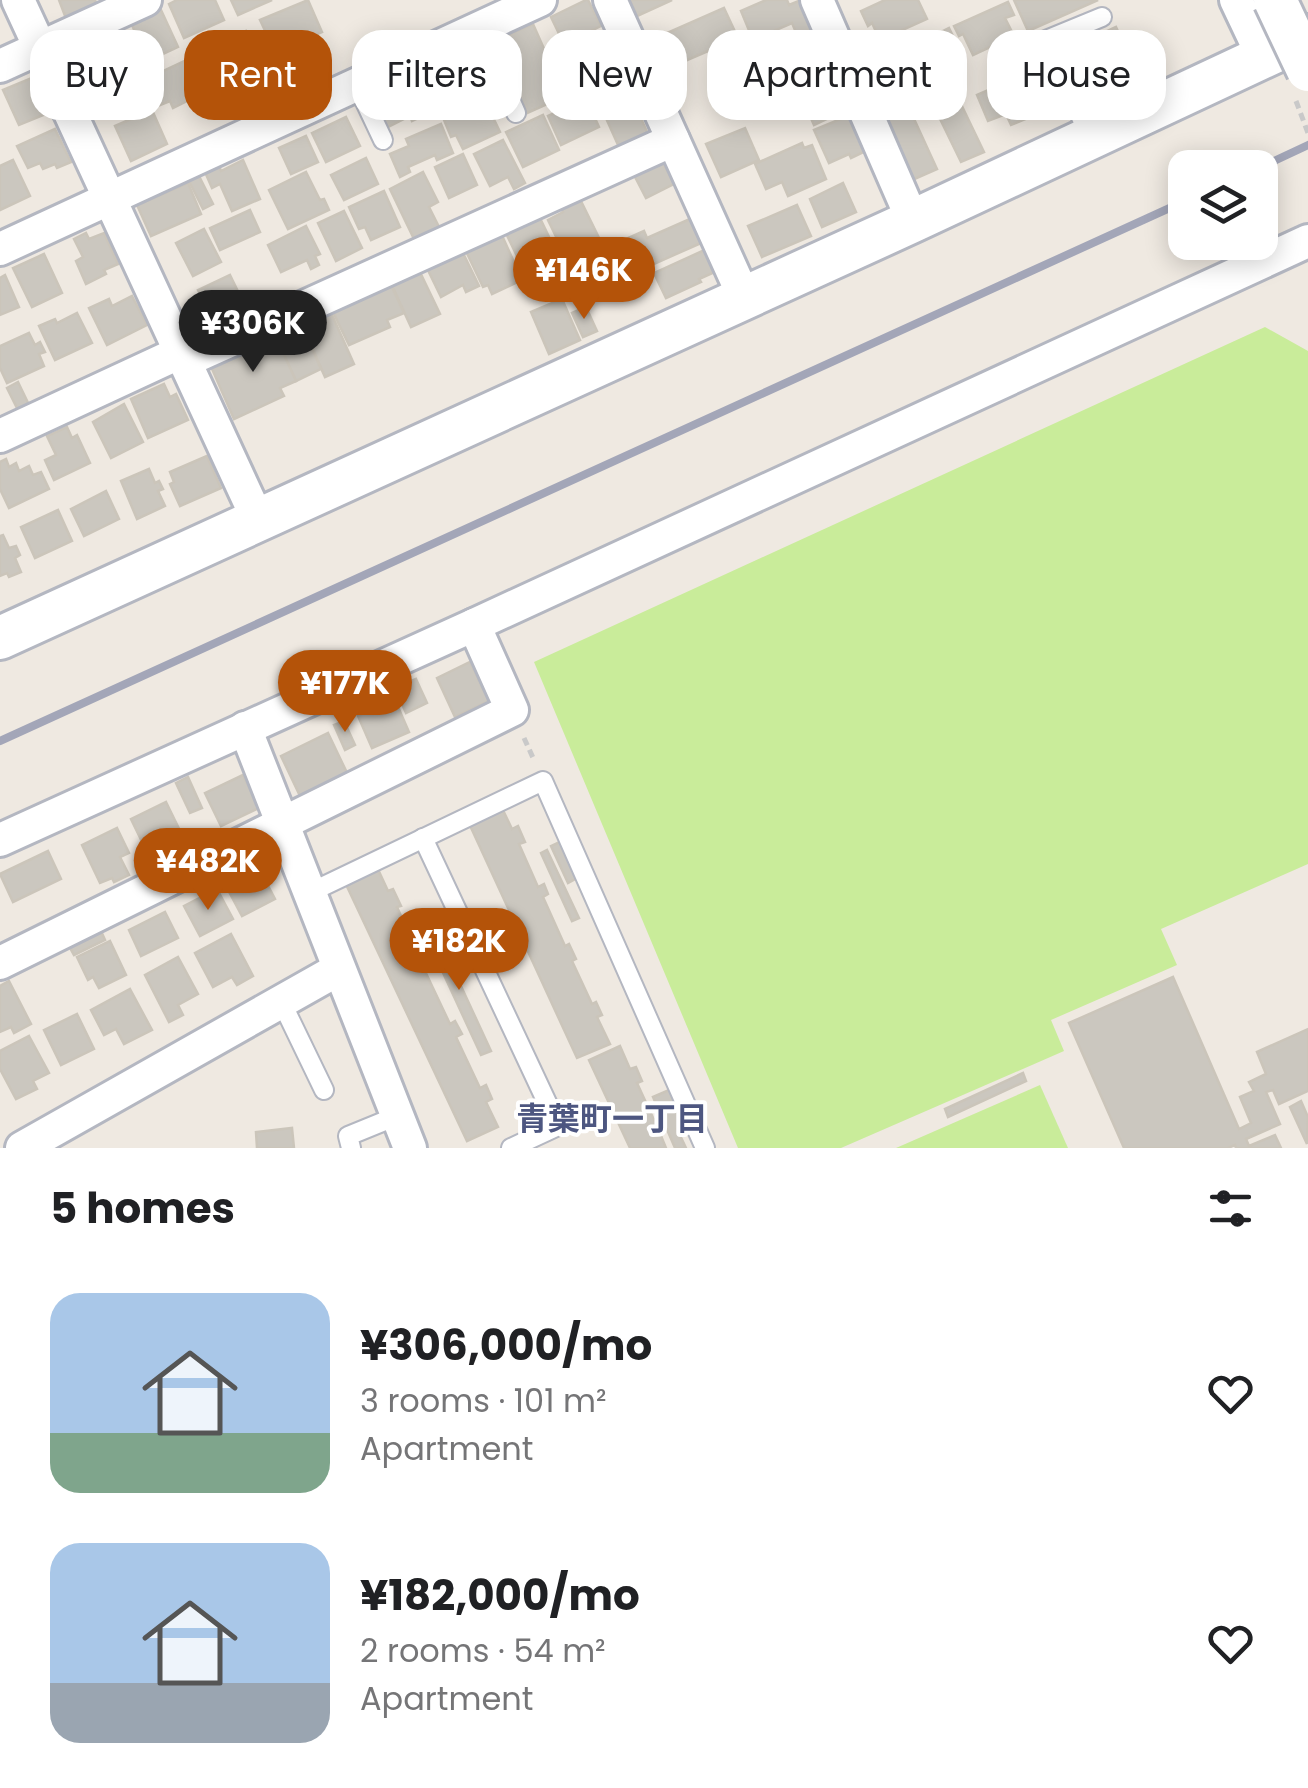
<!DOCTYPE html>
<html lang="en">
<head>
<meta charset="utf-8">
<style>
	body { margin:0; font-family:Poppins,"Noto Sans JP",sans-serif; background:#f6f6f6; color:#202124; height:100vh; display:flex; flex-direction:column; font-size:38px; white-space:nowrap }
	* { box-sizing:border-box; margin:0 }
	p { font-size:32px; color:#757577 }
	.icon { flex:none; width:55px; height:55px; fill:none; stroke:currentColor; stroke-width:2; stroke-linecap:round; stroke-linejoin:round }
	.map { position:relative; height:1148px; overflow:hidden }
	.drawer { display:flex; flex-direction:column; background:#fff; flex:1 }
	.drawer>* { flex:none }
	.top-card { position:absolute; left:30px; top:30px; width:1250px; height:90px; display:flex; gap:20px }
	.controls { position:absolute; left:1168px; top:150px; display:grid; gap:20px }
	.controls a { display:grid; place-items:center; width:110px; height:110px; border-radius:20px; background:#fff; box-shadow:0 5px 25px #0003; font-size:50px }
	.price { position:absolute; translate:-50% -85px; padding:0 22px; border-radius:35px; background:#b45309; color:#fff; font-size:32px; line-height:65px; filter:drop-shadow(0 2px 5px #0008) }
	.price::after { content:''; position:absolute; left:50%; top:60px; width:30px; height:22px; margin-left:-15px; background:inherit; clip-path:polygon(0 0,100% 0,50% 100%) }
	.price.on { background:#222; color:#fff }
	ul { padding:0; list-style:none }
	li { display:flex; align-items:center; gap:30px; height:250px; padding:0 50px }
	li span { display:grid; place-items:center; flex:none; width:280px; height:200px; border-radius:30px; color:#555 }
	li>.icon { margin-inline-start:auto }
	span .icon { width:120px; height:120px; fill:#fffc; stroke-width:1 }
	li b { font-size:42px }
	h2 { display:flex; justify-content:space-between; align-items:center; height:120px; padding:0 50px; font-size:42px }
	.tag { padding:0 35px; border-radius:30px; background:#fff; box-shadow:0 5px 25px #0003; font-size:35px; line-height:90px }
	.tag.on { background:#b45309; color:#fff }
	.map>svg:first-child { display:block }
	.pitch { fill:#c9ec9a }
	.building { fill:#cbc7bf; stroke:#cbc5ba; stroke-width:2.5 }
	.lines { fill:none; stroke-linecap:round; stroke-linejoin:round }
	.service-casing { stroke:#b4b7c1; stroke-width:22 }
	.minor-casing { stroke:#b4b7c1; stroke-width:38 }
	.tertiary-casing { stroke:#b4b7c1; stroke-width:48 }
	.path { stroke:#c9c9c9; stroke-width:5; stroke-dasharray:8 5; stroke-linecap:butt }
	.service { stroke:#fff; stroke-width:18 }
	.minor { stroke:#fff; stroke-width:32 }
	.tertiary { stroke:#fff; stroke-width:42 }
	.rail { stroke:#a3a6b8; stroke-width:8 }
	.tertiary-bridge-casing { stroke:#b4b7c1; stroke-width:48; stroke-linecap:butt }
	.path-bridge { stroke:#c9c9c9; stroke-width:5; stroke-dasharray:8 5; stroke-linecap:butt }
	.tertiary-bridge { stroke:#fff; stroke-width:42 }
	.labels { text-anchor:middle; stroke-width:8; stroke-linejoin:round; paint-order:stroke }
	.neighbourhood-label { font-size:32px; font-weight:bold; fill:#4d5680; stroke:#fff }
</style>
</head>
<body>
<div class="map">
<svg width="1308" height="1148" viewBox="0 0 1308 1148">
	<rect width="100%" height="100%" fill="#efe9e1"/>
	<g class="pitch">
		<path d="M1265 327 1308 351V864L1161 929 1177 965 1051 1020 1064 1051 841 1148H738L534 662Z"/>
		<path d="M1040 1085 1068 1148H896Z"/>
	</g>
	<g class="building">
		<path d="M59 0H95L98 8 67 21Z"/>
		<path d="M177 0H215L224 20 184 38 169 4Z"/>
		<path d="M231 0H272L238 15Z"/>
		<path d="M308 0 322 32 275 52 260 20Z"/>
		<path d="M586 0H588L601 26 564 44 551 17Z"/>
		<path d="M630 0H672L637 16Z"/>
		<path d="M766 0H787L789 5 801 0H809L820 27 798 37 792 23 753 40 741 11Z"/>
		<path d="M885 0H918L927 19 880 40 872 23 868 26 861 11Z"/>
		<path d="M1014 0H1098L1028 31Z"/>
		<path d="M1008 2 1014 15 1005 18 1014 36 973 55 963 34 959 36 954 26Z"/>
		<path d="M724 8 738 38 678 64 665 34Z"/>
		<path d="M161 10 178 47 148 61 131 23Z"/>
		<path d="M533 24 565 96 527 113 494 41Z"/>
		<path d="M1116 27 1135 68 1117 77 1113 69 1091 80 1084 63 1075 68 1066 50Z"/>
		<path d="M949 28 953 36 947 40 957 61 950 64 937 34Z"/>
		<path d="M246 31 260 64 247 70 249 74 231 82 229 78 213 85 199 51Z"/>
		<path d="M932 34 945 64 894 86 880 56Z"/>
		<path d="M108 35 126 72 89 89 72 51Z"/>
		<path d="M822 38 839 68 779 94 770 74 785 68 779 56Z"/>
		<path d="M599 42 614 74 570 94 555 63Z"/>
		<path d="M191 58 207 91 173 108 170 101 158 106 146 79Z"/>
		<path d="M467 65 481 96 452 108 447 97 442 99 435 85 442 82 440 77Z"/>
		<path d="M1023 75 1040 113 1011 125 1006 114 988 121 977 95Z"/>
		<path d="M948 77 984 152 961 162 925 88Z"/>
		<path d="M32 78 37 90 42 88 47 101 43 103 48 113 19 125 3 90Z"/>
		<path d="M838 82 850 108 814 125 802 98Z"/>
		<path d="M404 85 407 92 414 88 427 114 412 121 410 116 386 128 373 101Z"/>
		<path d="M630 94 634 104 639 102 644 112 639 114 648 134 619 147 601 107Z"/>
		<path d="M904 97 937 169 912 180 879 108Z"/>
		<path d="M586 99 599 127 561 145 548 116Z"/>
		<path d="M485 101 500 132 463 149 456 135 451 137 444 120Z"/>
		<path d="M152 110 167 144 131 161 115 126Z"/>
		<path d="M853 114 868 150 851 158 849 154 829 163 814 130Z"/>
		<path d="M543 115 559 150 523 167 506 132Z"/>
		<path d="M346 117 360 146 326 162 312 133Z"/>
		<path d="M441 124 453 153 437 160 435 155 408 167 410 172 400 177 390 154 409 146 406 139Z"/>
		<path d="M745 128 759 160 721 177 706 144Z"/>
		<path d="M55 129 71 162 57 168 55 164 43 169 40 163 28 168 17 146Z"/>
		<path d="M306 136 318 162 291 174 279 148Z"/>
		<path d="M503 140 525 183 514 189 508 177 490 186 474 154Z"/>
		<path d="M802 143 804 148 812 145 826 179 788 196 782 182 766 189 755 164Z"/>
		<path d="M463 154 477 185 449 198 435 167Z"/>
		<path d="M659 155 674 184 646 198 631 169Z"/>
		<path d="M366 158 378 184 344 200 331 175Z"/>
		<path d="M13 160 30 196 0 210V166Z"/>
		<path d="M243 160 260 199 232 211 220 184 212 188 205 172 219 166 221 171Z"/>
		<path d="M306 172 320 200 324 199 329 210 288 229 269 190Z"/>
		<path d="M423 172 438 202 429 207 440 229 415 241 390 189Z"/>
		<path d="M199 176 213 204 203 209 189 181Z"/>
		<path d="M188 183 201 214 151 236 137 205Z"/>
		<path d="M843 183 856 212 822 227 810 199Z"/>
		<path d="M384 191 400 227 371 240 365 227 359 229 349 207Z"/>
		<path d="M578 195 601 242 583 251 579 243 563 251 548 220 563 212 559 204Z"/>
		<path d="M797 205 811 236 762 257 748 226Z"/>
		<path d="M250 210 260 232 220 250 210 228Z"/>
		<path d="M344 211 362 248 336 261 318 223Z"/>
		<path d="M539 216 562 264 544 273 540 264 524 271 505 231Z"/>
		<path d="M690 219 701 243 638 271 624 240 644 231 647 238Z"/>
		<path d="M306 226 320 254 315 256 319 265 311 269 307 260 281 272 268 245Z"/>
		<path d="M204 229 221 262 193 276 176 243Z"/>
		<path d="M500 231 522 280 492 294 488 285 483 287 464 247Z"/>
		<path d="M86 233 89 239 104 233 118 264 104 270 106 274 86 284 76 261 83 257 74 239Z"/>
		<path d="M618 248 634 282 588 303 573 269Z"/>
		<path d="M709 248 719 270 699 279 701 282 666 298 654 273Z"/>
		<path d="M462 251 479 286 466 292 463 285 441 297 425 264Z"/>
		<path d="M44 254 62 293 32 307 13 268Z"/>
		<path d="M418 268 440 314 411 327 390 281Z"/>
		<path d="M5 275 19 307 0 315V278Z"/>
		<path d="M230 275 245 306 230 313 232 317 224 321 223 317 213 321 198 290Z"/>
		<path d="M391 285 404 313 387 320 390 327 349 345 333 312 351 304 349 299Z"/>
		<path d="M132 296 147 325 107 345 89 308 109 299 112 306Z"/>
		<path d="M562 299 580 340 549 354 531 312Z"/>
		<path d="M586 307 597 331 583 337 572 313Z"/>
		<path d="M329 308 354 364 325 377 300 321Z"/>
		<path d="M77 313 92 343 55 360 39 326 55 319 57 323Z"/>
		<path d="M300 321 321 369 296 381 274 333Z"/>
		<path d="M29 333 35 345 40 342 45 352 39 354 44 366 7 383 0 368V346Z"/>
		<path d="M274 333 296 381 280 388 284 396 234 419 209 362Z"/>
		<path d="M18 382 29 405 18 410 7 388Z"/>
		<path d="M164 384 170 397 176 394 188 420 148 438 131 399Z"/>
		<path d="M124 404 143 442 111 458 93 422Z"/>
		<path d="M67 427 72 438 77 435 90 463 54 480 45 460 56 455 47 436Z"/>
		<path d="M207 456 221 488 180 506 170 484 174 482 170 472Z"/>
		<path d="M6 459 9 467 16 463 19 471 29 466 33 475 41 472 49 489 9 508 0 489V462Z"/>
		<path d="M149 469 155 483 159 481 163 489 158 491 165 506 137 519 121 481Z"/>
		<path d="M106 491 119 519 84 536 71 509Z"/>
		<path d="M58 510 72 541 35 558 21 527Z"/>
		<path d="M3 535 9 548 16 546 20 555 15 558 21 572 9 577 7 573 0 576V536Z"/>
		<path d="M470 662 489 701 455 717 437 678Z"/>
		<path d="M416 679 427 703 406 713 395 688Z"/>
		<path d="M395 700 409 732 372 748 358 716Z"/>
		<path d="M344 721 355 745 345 750 334 725Z"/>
		<path d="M328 733 348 775 301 798 281 756Z"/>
		<path d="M243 775 259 808 221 826 205 793Z"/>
		<path d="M188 777 202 808 190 813 176 783Z"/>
		<path d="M166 802 183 837 148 854 131 819Z"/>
		<path d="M501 806 512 829 518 826 525 842 519 844 538 887 544 884 548 894 543 897 565 946 569 944 576 959 572 961 592 1004 596 1002 602 1015 597 1017 610 1044 577 1058 468 821Z"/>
		<path d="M117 828 129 853 120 857 129 875 114 882 112 878 100 883 82 845Z"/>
		<path d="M562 841 579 877 568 883 551 846Z"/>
		<path d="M547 850 579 918 572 921 541 853Z"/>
		<path d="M48 851 61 879 13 902 0 874Z"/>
		<path d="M235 862 240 871 256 863 275 899 242 916 218 871Z"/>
		<path d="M376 865 388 891 393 889 401 906 397 907 419 956 424 953 430 966 424 969 450 1024 455 1021 462 1034 456 1037 480 1088 486 1085 492 1099 486 1102 498 1127 467 1141 344 880Z"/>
		<path d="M217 889 233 919 200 936 184 906Z"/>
		<path d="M165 912 178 938 141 956 129 930Z"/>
		<path d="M100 929 105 940 74 955 68 944Z"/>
		<path d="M436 932 491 1051 481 1055 426 936Z"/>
		<path d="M231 934 253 976 237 985 232 977 213 987 195 953Z"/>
		<path d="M110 941 126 975 99 988 93 977 88 980 77 957Z"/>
		<path d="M178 957 198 994 178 1005 183 1015 169 1022 145 975Z"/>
		<path d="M1173 977 1239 1129 1251 1123 1240 1097 1254 1091 1249 1082 1266 1074 1257 1052 1308 1029V1091L1279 1104 1273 1090 1266 1092 1280 1124 1246 1139 1249 1146 1275 1135 1281 1148H1236L1235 1145 1228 1148H1124L1069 1023Z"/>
		<path d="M9 981 31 1024 14 1033 11 1027 0 1032V986Z"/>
		<path d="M130 989 152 1030 124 1044 116 1029 104 1035 91 1010Z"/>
		<path d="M77 1014 94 1049 61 1065 44 1030Z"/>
		<path d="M29 1036 49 1073 33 1081 37 1089 16 1099 0 1069V1051Z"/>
		<path d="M620 1046 630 1069 636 1067 642 1081 637 1083 654 1120 659 1118 665 1129 659 1131 666 1148H630L589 1060Z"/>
		<path d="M1023 1073 1026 1081 948 1117 945 1109Z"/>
		<path d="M674 1088 690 1124 677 1129 686 1148H675L653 1097Z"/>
		<path d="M1301 1101 1308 1117 1307 1144 1290 1107Z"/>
		<path d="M292 1128 294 1148H257L256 1132Z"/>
	</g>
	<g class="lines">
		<g class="service-casing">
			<g id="service">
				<path d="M479 28 516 113"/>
				<path d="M357 85 383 140"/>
				<path d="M1090 137 1046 40 1102 17"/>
				<path d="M423 838 558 1126 511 1148"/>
				<path d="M309 893 543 781 705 1148"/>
				<path d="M281 1001 324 1090"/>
				<path d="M351 1148 348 1136 397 1116"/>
			</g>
		</g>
		<g class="minor-casing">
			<g id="minor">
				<path d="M18 0 258 520"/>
				<path d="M610 0 744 297"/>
				<path d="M817 0 913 221"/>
				<path d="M1236 0 1263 57"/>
				<path d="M0 66 145 0"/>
				<path d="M0 249 540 0"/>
				<path d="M185 361 673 140"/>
				<path d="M0 436 181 352"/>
				<path d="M245 728 410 1148"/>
				<path d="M0 840 474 625 1308 241"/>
				<path d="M0 963 512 710 474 625"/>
				<path d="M22 1148 339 969"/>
			</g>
		</g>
		<g class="tertiary-casing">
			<path id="tertiary" d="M0 638 913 221 1308 36"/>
		</g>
		<path class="path" d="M524 738 534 760"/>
		<use href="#service" class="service"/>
		<use href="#minor" class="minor"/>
		<use href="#tertiary" class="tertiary"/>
		<g class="rail">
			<path d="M1259 168 1308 145"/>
			<path d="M0 741 1185 201"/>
		</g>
		<g class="tertiary-bridge-casing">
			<path id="tertiary-bridge" d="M1275 0 1308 70"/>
		</g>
		<path class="path-bridge" d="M1296 101 1308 133"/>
		<use href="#tertiary-bridge" class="tertiary-bridge"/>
	</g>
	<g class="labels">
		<g class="neighbourhood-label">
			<text x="612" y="1130">青葉町一丁目</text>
		</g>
	</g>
</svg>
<div class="controls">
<a><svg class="icon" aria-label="layers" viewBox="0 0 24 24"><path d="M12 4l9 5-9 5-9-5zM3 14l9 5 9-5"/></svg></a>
</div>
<b class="price" style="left:584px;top:322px">¥146K</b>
<b class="price on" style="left:253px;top:375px">¥306K</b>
<b class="price" style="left:345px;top:735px">¥177K</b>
<b class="price" style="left:208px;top:913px">¥482K</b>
<b class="price" style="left:459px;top:993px">¥182K</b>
<div class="top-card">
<a class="tag">Buy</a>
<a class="tag on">Rent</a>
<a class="tag">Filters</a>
<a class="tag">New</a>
<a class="tag">Apartment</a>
<a class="tag">House</a>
</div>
</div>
<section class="drawer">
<h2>5 homes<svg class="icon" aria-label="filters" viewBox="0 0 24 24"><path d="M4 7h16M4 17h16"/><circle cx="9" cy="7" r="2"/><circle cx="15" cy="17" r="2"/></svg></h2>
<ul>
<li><span style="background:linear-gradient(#a9c7e8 70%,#7fa58c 0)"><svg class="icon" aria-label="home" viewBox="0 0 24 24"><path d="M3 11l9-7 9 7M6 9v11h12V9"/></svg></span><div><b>¥306,000/mo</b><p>3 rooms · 101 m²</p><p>Apartment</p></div><svg class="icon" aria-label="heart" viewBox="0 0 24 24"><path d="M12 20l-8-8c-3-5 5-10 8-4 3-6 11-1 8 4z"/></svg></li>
<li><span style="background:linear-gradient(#a9c7e8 70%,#9aa5b1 0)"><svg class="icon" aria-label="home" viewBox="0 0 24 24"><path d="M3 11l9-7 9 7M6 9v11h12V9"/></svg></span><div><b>¥182,000/mo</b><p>2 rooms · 54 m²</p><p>Apartment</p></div><svg class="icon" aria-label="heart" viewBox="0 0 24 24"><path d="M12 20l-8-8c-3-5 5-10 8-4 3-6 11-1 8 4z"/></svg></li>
</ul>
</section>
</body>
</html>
